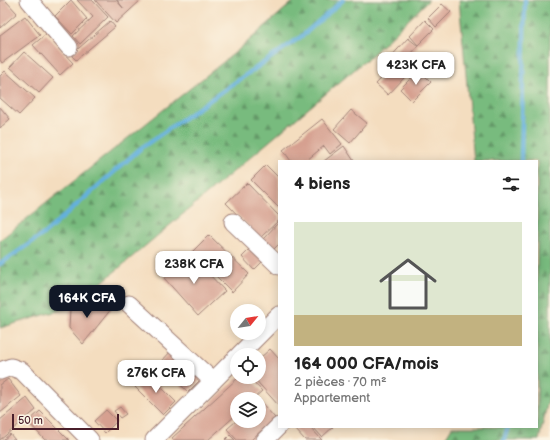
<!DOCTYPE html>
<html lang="fr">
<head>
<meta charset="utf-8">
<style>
	body { margin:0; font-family:"Balsamiq Sans",sans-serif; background:#f6f6f6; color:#222; height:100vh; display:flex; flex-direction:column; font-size:15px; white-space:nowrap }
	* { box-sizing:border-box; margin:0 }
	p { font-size:13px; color:#767676 }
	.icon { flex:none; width:22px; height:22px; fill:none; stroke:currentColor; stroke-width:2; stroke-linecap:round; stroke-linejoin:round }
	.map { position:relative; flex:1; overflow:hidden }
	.sheet { position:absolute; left:278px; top:160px; width:260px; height:268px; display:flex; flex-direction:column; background:#fff; border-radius:0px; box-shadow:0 2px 10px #0003 }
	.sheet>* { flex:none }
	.needle { width:26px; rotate:60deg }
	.buttons { position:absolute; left:230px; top:304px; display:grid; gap:8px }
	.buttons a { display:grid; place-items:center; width:36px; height:36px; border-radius:50%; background:#fff; box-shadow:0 2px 10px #0003; font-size:20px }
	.scale { position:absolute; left:12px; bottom:10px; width:107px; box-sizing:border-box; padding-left:4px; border:2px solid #4a1f2b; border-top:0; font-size:11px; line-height:14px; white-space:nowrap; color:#4a1f2b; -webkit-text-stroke:3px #fcf5e5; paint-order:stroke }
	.price { position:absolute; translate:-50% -34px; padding:0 9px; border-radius:8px; background:#fff; color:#222; font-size:13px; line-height:26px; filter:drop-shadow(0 1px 2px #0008) }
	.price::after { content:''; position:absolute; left:50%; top:24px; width:12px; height:9px; margin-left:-6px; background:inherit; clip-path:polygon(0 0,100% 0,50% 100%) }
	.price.selected { background:#111827; color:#fff }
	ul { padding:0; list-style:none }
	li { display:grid; align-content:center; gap:8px; height:212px; padding:0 16px }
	li span { display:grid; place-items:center; height:124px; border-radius:0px; color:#555 }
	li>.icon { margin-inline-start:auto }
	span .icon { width:72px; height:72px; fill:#fffc; stroke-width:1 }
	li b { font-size:17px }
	h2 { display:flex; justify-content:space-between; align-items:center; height:48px; padding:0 16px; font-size:17px }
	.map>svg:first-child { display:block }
	.forest { fill:url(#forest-firs); stroke:#616d54 }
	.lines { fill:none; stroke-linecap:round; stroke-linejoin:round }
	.stream { stroke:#64b0dd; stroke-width:4.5 }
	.building { fill:#d6a090 }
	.minor-casing { stroke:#9f7e75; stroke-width:19 }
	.minor { stroke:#fff; stroke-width:17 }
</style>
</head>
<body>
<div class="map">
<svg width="550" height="440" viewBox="0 0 550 440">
	<defs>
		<pattern id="forest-firs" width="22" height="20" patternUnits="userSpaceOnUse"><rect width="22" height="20" fill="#78bb7e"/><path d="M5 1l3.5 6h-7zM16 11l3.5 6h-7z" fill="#649767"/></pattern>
	</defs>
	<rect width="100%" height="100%" fill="#fcf5e5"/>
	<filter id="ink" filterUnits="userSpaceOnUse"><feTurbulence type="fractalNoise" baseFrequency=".025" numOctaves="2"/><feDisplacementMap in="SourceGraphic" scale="8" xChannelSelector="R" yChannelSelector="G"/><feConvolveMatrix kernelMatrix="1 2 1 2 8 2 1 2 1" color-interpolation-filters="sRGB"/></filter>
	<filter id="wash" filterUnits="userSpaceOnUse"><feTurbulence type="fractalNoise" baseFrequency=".012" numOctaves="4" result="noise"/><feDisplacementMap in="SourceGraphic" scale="16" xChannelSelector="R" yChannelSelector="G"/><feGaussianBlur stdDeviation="0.9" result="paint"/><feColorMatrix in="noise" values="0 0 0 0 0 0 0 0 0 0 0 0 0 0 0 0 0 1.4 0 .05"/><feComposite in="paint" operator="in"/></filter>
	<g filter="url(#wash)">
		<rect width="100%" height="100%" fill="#f4ddbf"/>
		<g class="forest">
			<path d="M295 0H429L373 54 74 306 0 328V240L237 51Z"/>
			<path d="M459 0H550V391L539 440H444L452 427H537V161H474Z"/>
		</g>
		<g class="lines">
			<g class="stream">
				<path d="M521 161 525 0"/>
				<path d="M0 264 45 233 141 148 302 36 343 0"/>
				<path d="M504 440 508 427"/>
			</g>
		</g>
		<g id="blocks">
			<g class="building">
				<path d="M0 0H5L17 13 0 28Z"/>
				<path d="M71 0 87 19 72 34 55 16Z"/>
				<path d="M77 0H92L108 17 80 44 73 36 93 17Z"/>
				<path d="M95 0H116L124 9 117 0H141L116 23Z"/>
				<path d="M442 4 451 12 436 27 428 18Z"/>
				<path d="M25 16 40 35 2 63 0 60V35Z"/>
				<path d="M425 20 434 29 418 45 410 36Z"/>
				<path d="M110 21 115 27 76 60 71 55Z"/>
				<path d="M46 34 73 63 60 75 33 45Z"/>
				<path d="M408 38 418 46 397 70 387 61Z"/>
				<path d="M24 52 53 78 39 93 10 67Z"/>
				<path d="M392 67 404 78 388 95 376 84Z"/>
				<path d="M419 70 431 82 412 101 400 89Z"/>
				<path d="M5 71 35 98 19 115 0 98V76Z"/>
				<path d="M0 107 10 119 0 128Z"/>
				<path d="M351 110 367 123 350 143 334 129Z"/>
				<path d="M322 119 342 144 330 154 324 146 307 160 308 161H291L283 150Z"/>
				<path d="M344 146 354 161H324Z"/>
				<path d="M266 165 279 178V208L251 180Z"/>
				<path d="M247 183 279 216V220L260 238 226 203Z"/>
				<path d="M279 222V244L274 249 263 239Z"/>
				<path d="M209 235 249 274 232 292 192 252Z"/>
				<path d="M255 244 267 257 254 270 242 257Z"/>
				<path d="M190 254 225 291 198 316 164 278Z"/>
				<path d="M103 300 112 308 83 344 69 328 70 309 81 303 98 307Z"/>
				<path d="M173 349 202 378 188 392 159 364Z"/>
				<path d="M270 349 279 359V406L253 377H259V359Z"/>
				<path d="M148 374 176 402 163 415 135 387Z"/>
				<path d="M239 377H249L262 391 253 399H237V414L208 440H173L172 438Z"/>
				<path d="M8 379 21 396 0 413V385Z"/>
				<path d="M27 398 36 410 0 440V420Z"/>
				<path d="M259 400 275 418 251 440H237L227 429 236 421H259Z"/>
				<path d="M120 407 126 414 120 418 114 411Z"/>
				<path d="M106 410 117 421 105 433 94 421Z"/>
				<path d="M40 411 69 440H45L28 422Z"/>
				<path d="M298 427H310L322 440H305L295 429Z"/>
				<path d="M313 427H333L322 437Z"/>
				<path d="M10 434 15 440H3Z"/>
				<path d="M230 435 235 440H225Z"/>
			</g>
		</g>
	</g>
	<g filter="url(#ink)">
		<use href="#blocks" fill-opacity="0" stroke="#9f7e75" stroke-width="1"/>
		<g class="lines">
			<g class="minor-casing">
				<g id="minor">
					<path d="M29 0 69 47"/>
					<path d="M233 222 279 266"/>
					<path d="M129 304 213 381"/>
					<path d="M239 355 279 315"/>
					<path d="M0 371 11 367 22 371 90 440"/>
					<path d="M154 440 237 357"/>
					<path d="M265 440 279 426"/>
				</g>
			</g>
			<use href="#minor" class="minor"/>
		</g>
	</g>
</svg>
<div class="buttons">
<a><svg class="needle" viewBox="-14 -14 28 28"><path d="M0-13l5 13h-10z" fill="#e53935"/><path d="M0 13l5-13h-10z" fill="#767676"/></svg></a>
<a><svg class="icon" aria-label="locate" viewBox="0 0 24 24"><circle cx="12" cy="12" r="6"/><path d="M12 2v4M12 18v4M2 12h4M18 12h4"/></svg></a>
<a><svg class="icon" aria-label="layers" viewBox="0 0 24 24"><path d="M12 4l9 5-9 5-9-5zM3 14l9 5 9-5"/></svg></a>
</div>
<div class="scale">50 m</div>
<b class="price" style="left:416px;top:86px">423K CFA</b>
<b class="price" style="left:194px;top:285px">238K CFA</b>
<b class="price selected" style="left:87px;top:319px">164K CFA</b>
<b class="price" style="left:156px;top:394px">276K CFA</b>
<section class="sheet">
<h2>4 biens<svg class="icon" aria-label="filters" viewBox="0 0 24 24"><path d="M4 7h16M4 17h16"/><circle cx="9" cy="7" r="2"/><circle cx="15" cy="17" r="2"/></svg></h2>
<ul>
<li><span style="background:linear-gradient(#dfe7d0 75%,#c2b280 0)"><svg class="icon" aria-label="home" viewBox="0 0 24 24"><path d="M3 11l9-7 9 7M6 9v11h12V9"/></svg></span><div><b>164 000 CFA/mois</b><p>2 pièces · 70 m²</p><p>Appartement</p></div></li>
</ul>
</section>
</div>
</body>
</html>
